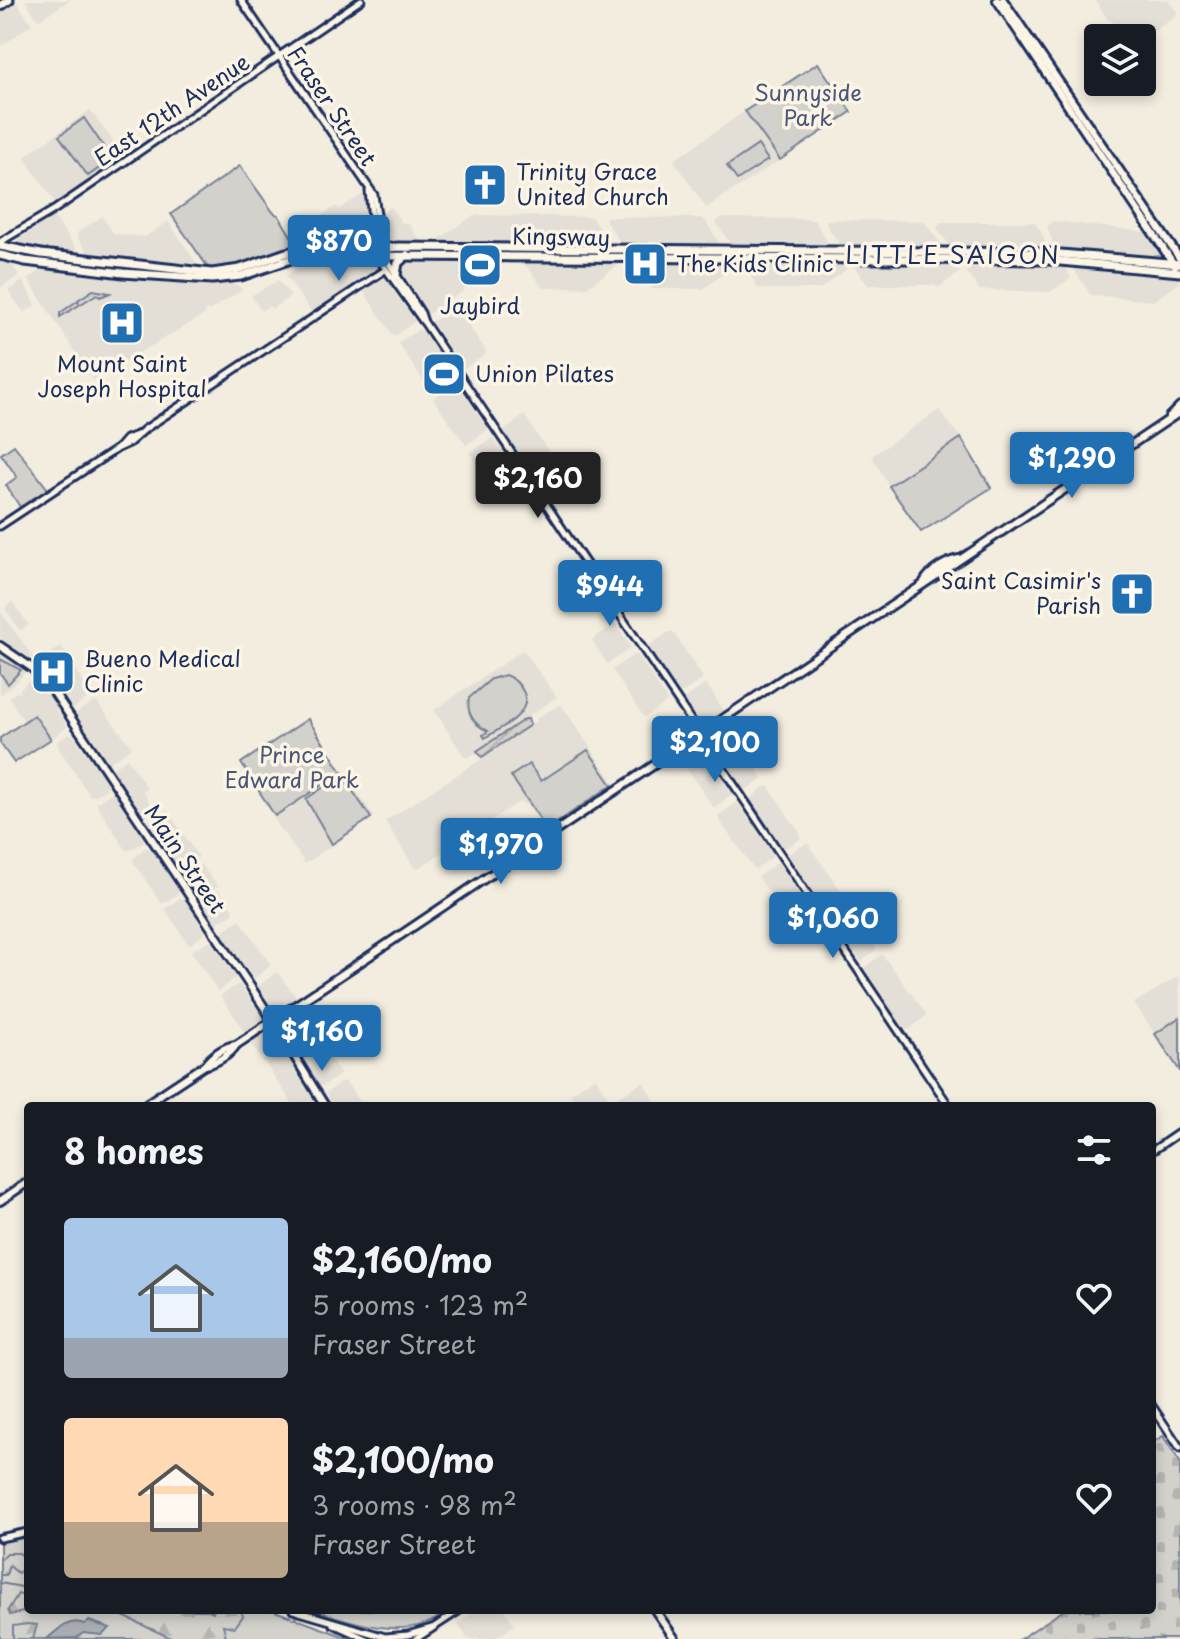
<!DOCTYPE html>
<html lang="en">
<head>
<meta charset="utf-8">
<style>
	body { margin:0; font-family:"Playpen Sans",sans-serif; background:#20242c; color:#f1f3f6; height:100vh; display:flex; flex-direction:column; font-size:30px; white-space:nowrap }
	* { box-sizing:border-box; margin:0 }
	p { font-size:26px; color:#9ea1a6 }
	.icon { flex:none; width:44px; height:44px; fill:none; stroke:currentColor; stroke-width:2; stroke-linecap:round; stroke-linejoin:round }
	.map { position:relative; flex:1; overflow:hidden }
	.details { position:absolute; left:24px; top:1102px; width:1132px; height:512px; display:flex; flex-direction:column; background:#171b24; border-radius:8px; box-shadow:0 4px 12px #0003 }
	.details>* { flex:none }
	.controls { position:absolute; left:1084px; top:24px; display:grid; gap:16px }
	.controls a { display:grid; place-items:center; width:72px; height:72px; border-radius:8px; background:#171b24; box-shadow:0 4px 12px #0003; font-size:40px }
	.price { position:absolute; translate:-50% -68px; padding:0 18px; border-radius:8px; background:#1f6fb2; color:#fff; font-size:26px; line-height:52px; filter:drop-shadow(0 2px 4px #0008) }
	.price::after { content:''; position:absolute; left:50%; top:48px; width:24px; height:18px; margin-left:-12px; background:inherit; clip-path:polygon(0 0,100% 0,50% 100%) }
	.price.current { background:#222; color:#fff }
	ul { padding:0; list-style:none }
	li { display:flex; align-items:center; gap:24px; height:200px; padding:0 40px }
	li span { display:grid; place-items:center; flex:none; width:224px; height:160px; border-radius:8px; color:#555 }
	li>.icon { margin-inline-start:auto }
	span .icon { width:96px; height:96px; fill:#fffc; stroke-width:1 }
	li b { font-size:34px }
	h2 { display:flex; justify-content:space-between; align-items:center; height:96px; padding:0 40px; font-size:34px }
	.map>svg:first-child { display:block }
	.built { fill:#e3dfd6 }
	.green { fill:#d3d1cc; stroke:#778095; stroke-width:2 }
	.forest { fill:url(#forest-firs); stroke:#778095; stroke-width:2 }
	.cemetery { fill:url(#cemetery-stones); stroke:#778095; stroke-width:2 }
	.garden { fill:url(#garden-furrows); stroke:#778095; stroke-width:2 }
	.water { fill:#a9acb3; stroke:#707a91; stroke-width:2 }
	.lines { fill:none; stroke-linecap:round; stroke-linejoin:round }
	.stream { stroke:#707a91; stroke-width:2 }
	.tertiary-casing { stroke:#1b2f5e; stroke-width:11 }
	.secondary-casing { stroke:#1b2f5e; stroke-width:12 }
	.primary-casing { stroke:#1b2f5e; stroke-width:13 }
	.tertiary { stroke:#fcf5e5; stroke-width:5 }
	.secondary { stroke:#fcf5e5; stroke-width:6 }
	.primary { stroke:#fcf5e5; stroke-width:7 }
	.labels { text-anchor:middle; stroke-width:7; stroke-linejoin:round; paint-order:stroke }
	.park-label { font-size:22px; fill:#49587a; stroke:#fcf5e5 }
	.street-label { font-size:22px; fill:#1b2f5e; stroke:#fcf5e5 }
	.poi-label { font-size:22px; fill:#1b2f5e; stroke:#fcf5e5; text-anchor:start }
	.neighbourhood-label { font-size:24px; letter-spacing:2px; fill:#1b2f5e; stroke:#fcf5e5 }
</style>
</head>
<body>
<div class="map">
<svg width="1180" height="1639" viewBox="0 0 1180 1639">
	<defs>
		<pattern id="forest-firs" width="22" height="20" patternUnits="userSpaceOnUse" patternTransform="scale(2)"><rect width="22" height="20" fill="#d3d1cc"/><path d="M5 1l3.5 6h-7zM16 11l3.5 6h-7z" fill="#b5b4b2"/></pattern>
		<pattern id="cemetery-stones" width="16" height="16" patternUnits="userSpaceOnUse" patternTransform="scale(2)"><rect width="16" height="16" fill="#d3d1cc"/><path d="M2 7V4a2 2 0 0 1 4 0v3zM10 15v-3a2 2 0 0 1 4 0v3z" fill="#b5b4b2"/></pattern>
		<pattern id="garden-furrows" width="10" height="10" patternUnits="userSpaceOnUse" patternTransform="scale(2)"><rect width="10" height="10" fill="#d3d1cc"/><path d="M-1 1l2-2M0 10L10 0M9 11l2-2" fill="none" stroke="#b5b4b2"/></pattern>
	</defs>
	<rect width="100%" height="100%" fill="#f3ede0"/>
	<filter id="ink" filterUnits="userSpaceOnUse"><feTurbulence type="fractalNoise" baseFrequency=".0125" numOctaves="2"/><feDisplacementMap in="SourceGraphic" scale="16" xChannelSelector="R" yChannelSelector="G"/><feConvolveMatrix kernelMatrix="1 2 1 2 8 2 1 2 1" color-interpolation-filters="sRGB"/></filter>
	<g filter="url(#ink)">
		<g class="built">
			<path d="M25 0H70L38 20Z"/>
			<path d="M1095 0H1168L1177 12 1176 17 1142 39 1098 38V52L1089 39 1101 31H1112L1114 23 1107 19Z"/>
			<path d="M17 3 32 24 0 47V14Z"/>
			<path d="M90 110 124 156 56 204 24 157Z"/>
			<path d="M745 111 780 160 706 208 674 160Z"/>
			<path d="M365 193 367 214 317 243 297 246 289 233 317 214 320 217 336 206 339 209Z"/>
			<path d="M389 208H392L402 223H408L421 242 383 243 379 216Z"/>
			<path d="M478 215 591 217 610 242 608 245 438 244 439 239 471 217Z"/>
			<path d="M50 216 55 218 76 248 75 253 14 244 21 236Z"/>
			<path d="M102 216 114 234 145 237 168 221 196 262 195 267 91 257 77 237V233Z"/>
			<path d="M606 217 701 218 705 220 720 244 718 247 623 246 606 222Z"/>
			<path d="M719 218 810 219 815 221 830 246 733 247 716 223Z"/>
			<path d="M826 220 924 221 942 246 939 248H842L827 226Z"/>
			<path d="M1053 221 1147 232 1163 258 1159 260 1055 250 1047 226Z"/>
			<path d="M940 222H1035L1044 237 1045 247 1041 250 952 249 937 228Z"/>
			<path d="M318 257 371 258 378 270 356 285H351L350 289 313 314 286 276 311 259Z"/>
			<path d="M408 258 503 259 505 261 499 269 474 286H466L462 292 428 314 398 271 399 264Z"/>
			<path d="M0 259 12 264 19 276 0 288Z"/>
			<path d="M525 259 622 260 623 262 587 287 543 288 524 263Z"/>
			<path d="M640 260 733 261 735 266 703 289H652L635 267Z"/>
			<path d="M745 261 841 262 847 269 820 289H759L744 266Z"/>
			<path d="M857 262 952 263 960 272 938 288 934 285H868L854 267Z"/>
			<path d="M967 263 1065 265 1071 278 1050 292 979 290 964 268Z"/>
			<path d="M1078 266 1175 276 1179 278 1180 283 1153 301 1091 295 1074 270Z"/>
			<path d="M46 267 149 279 228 284 239 286 242 290 210 310H205L204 315 194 321 93 380 28 279Z"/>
			<path d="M384 277 415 321 394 337 362 289Z"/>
			<path d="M278 280 291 296 272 309 269 306 261 311 251 296Z"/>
			<path d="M23 281 36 305 24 313 8 290Z"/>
			<path d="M456 306 486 351 485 355 464 368 461 367 432 322Z"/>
			<path d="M417 330 424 331 452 375 430 391 398 343Z"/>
			<path d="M454 384H458L488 430 466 445 434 400V397Z"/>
			<path d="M939 410 961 438 889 486 872 456Z"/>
			<path d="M524 415 557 464 536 479 504 431Z"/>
			<path d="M493 438 523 484 503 499 470 454 471 451Z"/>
			<path d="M12 601 29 625 20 631 5 608Z"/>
			<path d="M0 611 32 655 31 659 14 651 0 637Z"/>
			<path d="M616 623 631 648 607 664 592 640Z"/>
			<path d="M669 632H673L702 676V680L680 694 648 649 649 645Z"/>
			<path d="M61 646 92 695 73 709 48 675 36 665Z"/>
			<path d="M523 650 557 697 530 715 529 722 535 723 538 717 561 704 614 783 613 787 548 831 544 829 526 804 519 802 419 868 414 867 385 821 480 760 482 755 477 751 468 758 464 756 434 710Z"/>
			<path d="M0 654 26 671 17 682 0 695Z"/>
			<path d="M633 655H638L667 700 666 703 646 717 643 716 612 670Z"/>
			<path d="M32 678 36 679 47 692 67 727 51 739 34 716 24 722 9 697 16 692 21 693 20 689Z"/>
			<path d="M704 685H707L724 711 701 725 683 700Z"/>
			<path d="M96 701 132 747 108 764 96 749 94 738 89 737 76 716 77 712Z"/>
			<path d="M724 723 762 777V780L745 790 708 737 710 733Z"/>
			<path d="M69 734 74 736 108 784 107 789 94 796H90L58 747 57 742Z"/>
			<path d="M694 743 698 744 732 794 714 808 678 756Z"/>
			<path d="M127 758 147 788 143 792 154 810 144 818 139 815 129 795V791H125L110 770Z"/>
			<path d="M344 772 374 817 305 864 274 819Z"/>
			<path d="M764 787H769L801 835 800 839 786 848 782 847 750 799Z"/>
			<path d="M113 792 144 839 143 843 130 850H126L97 806V802Z"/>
			<path d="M737 802 773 854 771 858 755 870 717 817Z"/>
			<path d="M164 811H168L198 856 197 860 180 872 146 824Z"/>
			<path d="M807 843 846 898V901L827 914 787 857 788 854Z"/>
			<path d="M145 848 150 849 179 890 178 894 164 903H161L132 860Z"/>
			<path d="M778 862 815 915 814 919 796 930 758 877Z"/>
			<path d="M201 865 218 886 199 900 182 878Z"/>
			<path d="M218 890 235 912 216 924 201 903Z"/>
			<path d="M180 898 185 899 205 933 191 944H188L165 909Z"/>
			<path d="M848 907 877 949 861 962 830 921Z"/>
			<path d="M240 919 271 965 254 979 220 933Z"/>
			<path d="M210 940 236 977 218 992 191 951Z"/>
			<path d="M882 954 927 1015 908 1030 904 1029 864 968Z"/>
			<path d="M277 972 297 998 276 1012 257 987Z"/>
			<path d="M1179 976 1180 1017 1155 1034 1134 1003Z"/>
			<path d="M239 984 264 1018 245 1032 220 996Z"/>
			<path d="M298 1010 341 1074 323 1086 318 1084 281 1023Z"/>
			<path d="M268 1029 272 1030 318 1106H294L251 1043Z"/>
			<path d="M595 1077 611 1102 643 1082 655 1101 647 1106H579L570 1094Z"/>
			<path d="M343 1081H345L362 1106H332L326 1093Z"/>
			<path d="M477 1610H505L515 1625 494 1639H468L457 1623Z"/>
		</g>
		<g class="green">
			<path d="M818 63 851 112 780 160 745 111Z"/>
			<path d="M84 118 112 159 88 176 59 136Z"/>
			<path d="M758 145 768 160 737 180 727 166Z"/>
			<path d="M240 166 273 212 279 216 297 246 243 265 209 269 171 214Z"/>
			<path d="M366 222 368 243H331V242Z"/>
			<path d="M93 290 110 293 100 297 97 294 60 317V313L77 301 79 303 78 300Z"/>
			<path d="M961 438 991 488 921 532 889 486Z"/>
			<path d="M14 445 47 488 43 494 20 507 6 485 17 477 1 454Z"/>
			<path d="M0 659 21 670 8 684 0 673Z"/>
			<path d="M505 675C514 678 520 684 524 693 532 715 500 728 485 738L483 735 488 731C474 725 466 713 469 698L491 679Z"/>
			<path d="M34 715 51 739 14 763 0 743V738Z"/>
			<path d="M308 719 342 772 275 816 241 763Z"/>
			<path d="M588 750 612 785 547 829 511 776 529 764 541 781Z"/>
			<path d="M342 775 371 818 332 844 306 799Z"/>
			<path d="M1180 1017V1071L1155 1034Z"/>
			<path d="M28 1535V1610H272L351 1639H0V1541Z"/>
			<path d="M315 1610H433L438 1618C401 1639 354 1623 315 1610Z"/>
		</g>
		<g class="forest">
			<path d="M7 1553H19L28 1560V1565L18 1573 9 1566 6 1575H0V1560Z"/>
			<path d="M18 1594 24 1596 28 1610H31L10 1615 8 1610Z"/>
			<path d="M110 1610H209L213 1612 214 1610H241L243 1616 235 1627 223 1625 226 1637 230 1639H173Z"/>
			<path d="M27 1624 37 1625 33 1639H13V1626Z"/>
		</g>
		<path class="cemetery" d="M1163 1436 1180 1462V1639H1020L1064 1610H1152V1443Z"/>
		<path class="garden" d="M525 719H528L530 725 482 757 477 751Z"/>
		<path class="water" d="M89 1621 110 1628 102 1635 83 1633 77 1638 47 1639C58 1629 70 1618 84 1624Z"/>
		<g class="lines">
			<path class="stream" d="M0 1583 27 1588"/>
			<g class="tertiary-casing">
				<g id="tertiary">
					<path d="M241 0 374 195 383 254 421 313 424 322 949 1106"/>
					<path d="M369 191 376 255 423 321"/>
					<path d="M0 242 54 210 361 0"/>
					<path d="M119 447 126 439 137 435"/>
					<path d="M0 526 118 448 129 443 145 429 385 270"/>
					<path d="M1152 1151 1180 1132"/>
					<path d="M1152 1406 1180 1448"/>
					<path d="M0 1538 28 1532"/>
					<path d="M293 1610 385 1637 408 1635 432 1628"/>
					<path d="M333 1624 366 1639"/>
					<path d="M416 1639 460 1610"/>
				</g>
			</g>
			<g class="secondary-casing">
				<g id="secondary">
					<path d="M997 0 1175 266"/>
					<path d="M1003 0 1180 259"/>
					<path d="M1169 417 1180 406"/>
					<path d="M924 582C930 571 947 561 959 559"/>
					<path d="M0 646 32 668 51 688 268 1013 325 1106"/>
					<path d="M205 1065C215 1064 231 1054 236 1045"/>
					<path d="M143 1106 205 1065C211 1056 225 1046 236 1045L350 969 1180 412"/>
					<path d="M0 1201 28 1182"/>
					<path d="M655 1610 675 1639"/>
				</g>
			</g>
			<g class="primary-casing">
				<g id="primary">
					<path d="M0 6 9 0"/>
					<path d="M0 246 41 254 212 273 240 269 286 253 310 248 337 247 343 250H371L398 247 1049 253 1180 264"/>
					<path d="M375 250 389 256 1049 260 1180 272"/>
					<path d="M0 255 25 261 123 273 212 279 241 276 300 256 336 254 343 250"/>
					<path d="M396 275 398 263 407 255"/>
				</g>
			</g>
			<use href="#tertiary" class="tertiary"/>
			<use href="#secondary" class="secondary"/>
			<use href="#primary" class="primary"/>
		</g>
	</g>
	<defs>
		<g id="church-square" transform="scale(2.3)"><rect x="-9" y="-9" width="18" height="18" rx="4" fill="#1f6fb2" stroke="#fcf5e5"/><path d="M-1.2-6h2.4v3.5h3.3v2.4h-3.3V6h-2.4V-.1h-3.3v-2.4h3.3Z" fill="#fff"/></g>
		<g id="hospital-square" transform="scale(2.3)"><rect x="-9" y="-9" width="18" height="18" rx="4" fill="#1f6fb2" stroke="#fcf5e5"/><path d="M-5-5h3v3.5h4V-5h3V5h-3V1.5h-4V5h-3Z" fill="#fff"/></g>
		<g id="stadium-square" transform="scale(2.3)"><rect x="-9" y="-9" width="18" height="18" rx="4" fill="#1f6fb2" stroke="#fcf5e5"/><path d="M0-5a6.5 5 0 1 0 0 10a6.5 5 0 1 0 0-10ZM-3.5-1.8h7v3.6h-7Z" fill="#fff"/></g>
	</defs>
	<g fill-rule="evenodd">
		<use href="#church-square" x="485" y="185"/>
		<use href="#hospital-square" x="645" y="264"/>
		<use href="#stadium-square" x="480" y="265"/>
		<use href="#hospital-square" x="122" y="323"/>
		<use href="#stadium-square" x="444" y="374"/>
		<use href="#church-square" x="1132" y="594"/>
		<use href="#hospital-square" x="53" y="672"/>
	</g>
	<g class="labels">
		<g class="park-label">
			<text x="808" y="101">Sunnyside<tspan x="808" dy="25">Park</tspan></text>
			<text x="292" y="763">Prince<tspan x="292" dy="25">Edward Park</tspan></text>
		</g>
		<g class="street-label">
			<text transform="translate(332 106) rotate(56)" y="8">Fraser Street</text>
			<text transform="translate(172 110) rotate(-34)" y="8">East 12th Avenue</text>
			<text transform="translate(561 237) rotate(1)" y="8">Kingsway</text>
			<text transform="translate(185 859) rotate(56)" y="8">Main Street</text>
		</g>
		<g class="poi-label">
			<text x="516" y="180">Trinity Grace<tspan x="516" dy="25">United Church</tspan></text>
			<text x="676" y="272">The Kids Clinic</text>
			<text x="480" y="314" text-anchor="middle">Jaybird</text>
			<text x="122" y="372" text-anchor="middle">Mount Saint<tspan x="122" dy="25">Joseph Hospital</tspan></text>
			<text x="475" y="382">Union Pilates</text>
			<text x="1101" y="589" text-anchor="end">Saint Casimir's<tspan x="1101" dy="25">Parish</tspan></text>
			<text x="84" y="667">Bueno Medical<tspan x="84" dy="25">Clinic</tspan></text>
		</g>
		<g class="neighbourhood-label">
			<text x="953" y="264">LITTLE SAIGON</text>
		</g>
	</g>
</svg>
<div class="controls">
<a><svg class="icon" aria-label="layers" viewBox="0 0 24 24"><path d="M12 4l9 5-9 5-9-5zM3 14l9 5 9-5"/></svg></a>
</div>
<b class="price" style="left:339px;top:283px">$870</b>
<b class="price" style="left:1072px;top:500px">$1,290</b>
<b class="price current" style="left:538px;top:520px">$2,160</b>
<b class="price" style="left:610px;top:628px">$944</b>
<b class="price" style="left:715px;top:784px">$2,100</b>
<b class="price" style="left:501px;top:886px">$1,970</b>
<b class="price" style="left:833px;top:960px">$1,060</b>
<b class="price" style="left:322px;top:1073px">$1,160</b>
<section class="details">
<h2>8 homes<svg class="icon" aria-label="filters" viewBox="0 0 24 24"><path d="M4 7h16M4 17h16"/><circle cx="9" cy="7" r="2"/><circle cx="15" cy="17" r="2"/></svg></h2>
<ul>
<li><span style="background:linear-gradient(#a9c7e8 75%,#9aa5b1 0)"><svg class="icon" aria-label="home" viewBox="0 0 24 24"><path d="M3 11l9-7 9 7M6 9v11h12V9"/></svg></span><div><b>$2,160/mo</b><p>5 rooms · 123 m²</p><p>Fraser Street</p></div><svg class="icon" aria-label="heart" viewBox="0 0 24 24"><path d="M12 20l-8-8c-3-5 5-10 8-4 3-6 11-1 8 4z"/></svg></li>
<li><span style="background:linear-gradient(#ffd9b3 65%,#b9a48a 0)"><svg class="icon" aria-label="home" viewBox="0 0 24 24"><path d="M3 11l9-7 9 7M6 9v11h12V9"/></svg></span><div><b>$2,100/mo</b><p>3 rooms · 98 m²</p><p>Fraser Street</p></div><svg class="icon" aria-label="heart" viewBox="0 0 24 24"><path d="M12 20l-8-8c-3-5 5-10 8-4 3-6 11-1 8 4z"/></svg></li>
</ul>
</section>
</div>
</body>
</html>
